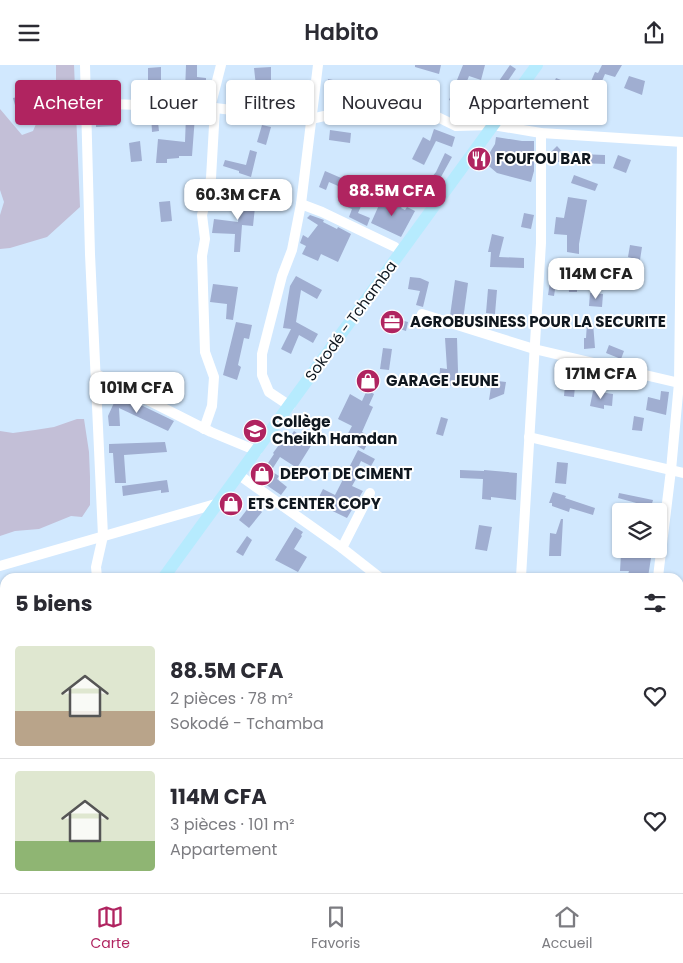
<!DOCTYPE html>
<html lang="fr">
<head>
<meta charset="utf-8">
<style>
	body { margin:0; font-family:Poppins,sans-serif; background:#f2f2f3; color:#2b2b33; height:100vh; display:flex; flex-direction:column; font-size:19px; white-space:nowrap }
	* { box-sizing:border-box; margin:0 }
	p { font-size:16px; color:#7c7c81 }
	.icon { flex:none; width:28px; height:28px; fill:none; stroke:currentColor; stroke-width:2; stroke-linecap:round; stroke-linejoin:round }
	.map { position:relative; flex:1; overflow:hidden }
	.side { position:absolute; left:0px; top:508px; width:684px; height:321px; display:flex; flex-direction:column; background:#fff; border-radius:15px 15px 0 0; box-shadow:0 1px 4px #0004 }
	.side>* { flex:none }
	.hud { position:absolute; left:15px; top:15px; width:654px; height:45px; display:flex; gap:10px }
	.tools { position:absolute; left:612px; top:438px; display:grid; gap:10px }
	.tools a { display:grid; place-items:center; width:55px; height:55px; border-radius:5px; background:#fff; box-shadow:0 1px 4px #0004; font-size:25px }
	.price { position:absolute; translate:-50% -42px; padding:0 11px; border-radius:10px; background:#fff; color:#222; font-size:16px; line-height:32px; filter:drop-shadow(0 1px 2px #0008) }
	.price::after { content:''; position:absolute; left:50%; top:30px; width:15px; height:11px; margin-left:-8px; background:inherit; clip-path:polygon(0 0,100% 0,50% 100%) }
	.price.active { background:#b02460; color:#fff }
	ul { padding:0; list-style:none }
	li { display:flex; align-items:center; gap:15px; height:125px; padding:0 15px }
	li+li { border-top:1px solid #e1e1e2 }
	li span { display:grid; place-items:center; flex:none; width:140px; height:100px; border-radius:5px; color:#555 }
	li>.icon { margin-inline-start:auto }
	span .icon { width:60px; height:60px; fill:#fffc; stroke-width:1 }
	li b { font-size:21px }
	h2 { display:flex; justify-content:space-between; align-items:center; height:60px; padding:0 15px; font-size:21px }
	.tag { padding:0 18px; border-radius:5px; background:#fff; box-shadow:0 1px 4px #0004; font-size:18px; line-height:45px }
	.tag.active { background:#b02460; color:#fff }
	header { display:flex; justify-content:space-between; align-items:center; height:65px; padding:0 15px; background:#fff; font-size:22px; font-weight:600 }
	.tab-bar { display:flex; justify-content:space-around; align-items:center; height:70px; border-top:1px solid #e1e1e2; background:#fff; font-size:14px; color:#7c7c81 }
	.tab-bar a { display:grid; justify-items:center; gap:2px }
	.tab-bar .active { color:#b02460 }
	.map>svg:first-child { display:block }
	.green { fill:#c3bfd7 }
	.building { fill:#a0aed1 }
	.lines { fill:none; stroke-linecap:round; stroke-linejoin:round }
	.minor { stroke:#fff; stroke-width:10 }
	.major { stroke:#b6ebfe; stroke-width:12 }
	.labels { text-anchor:middle; stroke-width:4; stroke-linejoin:round; paint-order:stroke }
	.poi-label { font-size:15px; font-weight:bold; fill:#0f171f; stroke:#fff; text-anchor:start }
	.street-label { font-size:15px; fill:#0f171f; stroke:#fff }
</style>
</head>
<body>
<header><svg class="icon" aria-label="menu" viewBox="0 0 24 24"><path d="M4 6h16M4 12h16M4 18h16"/></svg>Habito<svg class="icon" aria-label="share" viewBox="0 0 24 24"><path d="M12 15V3M7 8l5-5 5 5M5 13v7h14v-7"/></svg></header>
<div class="map">
<svg width="683" height="828" viewBox="0 0 683 828">
	<rect width="100%" height="100%" fill="#d1e8fe"/>
	<g class="green">
		<path d="M56 0H74L80 142 47 172 10 183 0 184V150L4 137 0 125V44L22 70 33 66 39 52 32 21 56 16Z"/>
		<path d="M77 354H84L89 387 90 412V440L82 452 71 451 39 464 15 466 0 471V366L13 368 35 365 54 362Z"/>
	</g>
	<g class="building">
		<path d="M186 0H197V12L206 13V28L185 27Z"/>
		<path d="M415 0H441L439 9 415 2Z"/>
		<path d="M463 0H485L481 15 469 11 458 39 449 35Z"/>
		<path d="M510 0 516 4 505 20 499 16Z"/>
		<path d="M602 0H622L615 12 605 9 597 28 589 21 595 7 598 8Z"/>
		<path d="M161 2V18H148V3Z"/>
		<path d="M271 2V17L277 19H272L273 28 266 29 265 20 256 21 254 3Z"/>
		<path d="M629 11 645 16 642 30 624 23Z"/>
		<path d="M556 13 581 23 577 33 571 30 562 50 564 51 560 58 553 54 564 28 552 23Z"/>
		<path d="M328 14 382 25 380 33 354 26V28L326 22Z"/>
		<path d="M482 16 494 21 483 45 472 40Z"/>
		<path d="M542 17 551 21 540 42 531 37Z"/>
		<path d="M291 24 300 28 304 35 292 43 287 34Z"/>
		<path d="M25 30 33 54 20 58 13 33Z"/>
		<path d="M525 37 532 40 527 55 519 52Z"/>
		<path d="M96 45 115 46 117 61 96 62Z"/>
		<path d="M151 47 157 48 159 66 152 67Z"/>
		<path d="M186 50 195 51 192 91H179V93L167 94V98H156L158 74 185 77Z"/>
		<path d="M262 60 271 62 266 80 257 77Z"/>
		<path d="M434 64 455 72 452 82 436 76 424 100 412 94 423 72 430 76Z"/>
		<path d="M330 65 351 68 350 78 329 75Z"/>
		<path d="M496 72 522 76H534V106L531 117 497 108 484 97 495 79Z"/>
		<path d="M140 76 142 96 131 97 129 78Z"/>
		<path d="M557 81 565 90 561 97H551L548 95V90Z"/>
		<path d="M250 85 257 87 251 112 239 108V106L223 101 225 95 246 100Z"/>
		<path d="M445 88 452 92 436 121 429 130 422 124 436 107Z"/>
		<path d="M579 89 605 90V99L579 98Z"/>
		<path d="M618 90 631 95 626 108 613 103Z"/>
		<path d="M325 106 355 119 349 133 362 139 358 148 370 153 367 161 349 152 352 144 340 139 345 124 329 117 326 125 319 122Z"/>
		<path d="M574 110 598 119 595 126 571 118Z"/>
		<path d="M241 131 261 134 259 143 255 142 253 161 242 160 240 187H234L235 169 212 168 214 154 238 157Z"/>
		<path d="M383 131 403 140 401 143 405 145 407 142 415 146 401 172 371 158Z"/>
		<path d="M568 132 587 135 579 179V189L567 187V170L554 169 556 152 564 153Z"/>
		<path d="M170 136 172 156 161 157 159 137Z"/>
		<path d="M524 148 534 150 531 164 521 162Z"/>
		<path d="M310 150 324 155 323 157 337 164 338 162 351 169 338 197 321 189 318 196 302 189 306 181 300 178 303 170 308 173 318 160 307 153Z"/>
		<path d="M492 169 504 172 499 192 524 193V203L490 202 491 187H488Z"/>
		<path d="M630 180 642 182 640 195 628 192Z"/>
		<path d="M588 194 612 197V195L625 196 624 205 608 203 607 209 588 206Z"/>
		<path d="M551 210 557 211 554 231 548 230Z"/>
		<path d="M296 211 322 225 317 234 301 225 296 257 318 269 313 278 299 270 291 289 281 284 291 264 283 263 290 221Z"/>
		<path d="M592 211V223H577V227H569L568 213Z"/>
		<path d="M410 212 420 213 429 217 423 242 416 240 420 226 408 224Z"/>
		<path d="M455 215 468 218 463 255 450 251Z"/>
		<path d="M213 219 238 222 233 255 226 254 227 239 210 237Z"/>
		<path d="M488 224 497 225 495 249 486 248Z"/>
		<path d="M590 228 603 229 602 242 589 241Z"/>
		<path d="M386 251 408 257 406 266 384 259Z"/>
		<path d="M236 257 252 260 249 274 244 273 238 300 241 302 237 315 223 310Z"/>
		<path d="M587 258H593L595 283 584 284V273H586Z"/>
		<path d="M445 273H457L458 306 456 321 439 320 440 303 447 304Z"/>
		<path d="M609 280 624 286 621 294 606 288Z"/>
		<path d="M383 283 392 284 389 305 380 304Z"/>
		<path d="M566 309 576 310 574 332 564 331Z"/>
		<path d="M473 312H489V315L506 317 504 329 489 335 491 322H472Z"/>
		<path d="M367 325 374 329 369 340 373 342 362 367 371 372 364 385 345 374 352 361 338 354 350 329 362 336Z"/>
		<path d="M593 326 613 329 612 341 604 340V344L590 341Z"/>
		<path d="M661 326 669 327 666 350 646 345 648 332 660 335Z"/>
		<path d="M118 329 174 356 168 366 119 343 120 361H109L108 351Z"/>
		<path d="M634 351 644 353 642 366 632 365Z"/>
		<path d="M441 352 448 354 443 371 436 369Z"/>
		<path d="M294 366 312 379 297 403 280 392 271 406 279 411 277 414 287 422 281 430 256 413 266 401 274 389 273 388 284 373 288 375Z"/>
		<path d="M165 377 167 387 124 390 126 418H115L113 388H109V379Z"/>
		<path d="M358 385 375 394 371 401 361 396 353 413 356 414 352 421 363 426 347 453 316 438 323 424 335 430Z"/>
		<path d="M557 397 568 398 566 419 555 418Z"/>
		<path d="M460 405 484 406V405L517 408 516 435 491 432V435L482 434 483 414 460 413Z"/>
		<path d="M167 415 169 427 161 428V425L123 431 122 421Z"/>
		<path d="M553 427 566 431 565 433 595 443 593 450 570 443 569 447 552 441V438H549Z"/>
		<path d="M619 428 653 435 651 442 618 433Z"/>
		<path d="M252 438 262 447 249 463 239 455Z"/>
		<path d="M561 454H563L561 491H549L550 468 556 469Z"/>
		<path d="M479 460 492 462 487 486 475 484Z"/>
		<path d="M295 462 303 467 301 470 302 471 294 484 307 492 298 507 275 495Z"/>
		<path d="M247 471 252 475 243 491 236 487Z"/>
		<path d="M621 489 651 493 648 512H627L629 506H620Z"/>
	</g>
	<g class="lines">
		<g class="minor">
			<path d="M85 0 90 189 103 471 96 502 97 512"/>
			<path d="M86 38 215 43 311 54 342 47 378 50 413 40 456 61 493 60 541 68 683 77"/>
			<path d="M210 43 221 0"/>
			<path d="M301 139 322 147 395 182"/>
			<path d="M422 249 534 284 683 319"/>
			<path d="M96 309 211 367 257 386"/>
			<path d="M290 341 269 327 262 310V289L282 211 292 185 301 139 318 0"/>
			<path d="M204 364 212 341 214 312 205 287 202 191 205 174 202 150 211 113 215 43"/>
			<path d="M529 372 683 408"/>
			<path d="M239 410 342 483 370 428"/>
			<path d="M342 483 379 512"/>
			<path d="M0 501 219 438"/>
			<path d="M521 512 541 178V68"/>
			<path d="M658 512 671 405 679 318 682 77"/>
			<path d="M679 560H683"/>
			<path d="M0 639 5 642"/>
			<path d="M0 719 5 721"/>
			<path d="M124 824 129 828"/>
			<path d="M0 826 2 828"/>
			<path d="M496 828 497 824"/>
		</g>
		<g class="major">
			<path d="M164 512 537 0"/>
			<path d="M0 734 5 727"/>
		</g>
	</g>
	<defs>
		<g id="restaurant-disc" transform="scale(1.25)"><circle r="9.5" fill="#b02460" stroke="#fff"/><path d="M-5-6h1v4h1v-4h1v4h1v-4h1v5L-1.5 .5V6h-2V.5L-5-1ZM5-6V6H3V1.5H1.5Q1.5-4 5-6Z" fill="#fff"/></g>
		<g id="office-disc" transform="scale(1.25)"><circle r="9.5" fill="#b02460" stroke="#fff"/><path d="M-6-3h4V-5.5h4V-3h4V5H-6ZM-1-4.5V-3h2v-1.5ZM-6 0V1H6V0Z" fill="#fff"/></g>
		<g id="shop-disc" transform="scale(1.25)"><circle r="9.5" fill="#b02460" stroke="#fff"/><path d="M-5-2.5h2.3a2.7 3.5 0 0 1 5.4 0H5L5.5 6h-11ZM-1.5-2.5h3a1.5 2.3 0 0 0-3 0Z" fill="#fff"/></g>
		<g id="school-disc" transform="scale(1.25)"><circle r="9.5" fill="#b02460" stroke="#fff"/><path d="M0-5L7-2L0 1L-7-2ZM-4 1L0 2.5L4 1V4Q0 6-4 4Z" fill="#fff"/></g>
	</defs>
	<g fill-rule="evenodd">
		<use href="#restaurant-disc" x="479" y="94"/>
		<use href="#office-disc" x="392" y="257"/>
		<use href="#shop-disc" x="368" y="316"/>
		<use href="#school-disc" x="255" y="366"/>
		<use href="#shop-disc" x="262" y="409"/>
		<use href="#shop-disc" x="231" y="439"/>
	</g>
	<g class="labels">
		<g class="poi-label">
			<text x="496" y="99">FOUFOU BAR</text>
			<text x="410" y="262">AGROBUSINESS POUR LA SECURITE</text>
			<text x="386" y="321">GARAGE JEUNE</text>
			<text x="272" y="362">Collège<tspan x="272" dy="17">Cheikh Hamdan</tspan></text>
			<text x="280" y="414">DEPOT DE CIMENT</text>
			<text x="248" y="444">ETS CENTER COPY</text>
		</g>
		<g class="street-label">
			<text transform="translate(351 256) rotate(-54)" y="5">Sokodé - Tchamba</text>
		</g>
	</g>
</svg>
<div class="tools">
<a><svg class="icon" aria-label="layers" viewBox="0 0 24 24"><path d="M12 4l9 5-9 5-9-5zM3 14l9 5 9-5"/></svg></a>
</div>
<b class="price active" style="left:392px;top:152px">88.5M CFA</b>
<b class="price" style="left:238px;top:156px">60.3M CFA</b>
<b class="price" style="left:596px;top:235px">114M CFA</b>
<b class="price" style="left:601px;top:335px">171M CFA</b>
<b class="price" style="left:137px;top:349px">101M CFA</b>
<div class="hud">
<a class="tag active">Acheter</a>
<a class="tag">Louer</a>
<a class="tag">Filtres</a>
<a class="tag">Nouveau</a>
<a class="tag">Appartement</a>
</div>
<section class="side">
<h2>5 biens<svg class="icon" aria-label="filters" viewBox="0 0 24 24"><path d="M4 7h16M4 17h16"/><circle cx="9" cy="7" r="2"/><circle cx="15" cy="17" r="2"/></svg></h2>
<ul>
<li><span style="background:linear-gradient(#dfe7d0 65%,#b9a48a 0)"><svg class="icon" aria-label="home" viewBox="0 0 24 24"><path d="M3 11l9-7 9 7M6 9v11h12V9"/></svg></span><div><b>88.5M CFA</b><p>2 pièces · 78 m²</p><p>Sokodé - Tchamba</p></div><svg class="icon" aria-label="heart" viewBox="0 0 24 24"><path d="M12 20l-8-8c-3-5 5-10 8-4 3-6 11-1 8 4z"/></svg></li>
<li><span style="background:linear-gradient(#dfe7d0 70%,#8fb573 0)"><svg class="icon" aria-label="home" viewBox="0 0 24 24"><path d="M3 11l9-7 9 7M6 9v11h12V9"/></svg></span><div><b>114M CFA</b><p>3 pièces · 101 m²</p><p>Appartement</p></div><svg class="icon" aria-label="heart" viewBox="0 0 24 24"><path d="M12 20l-8-8c-3-5 5-10 8-4 3-6 11-1 8 4z"/></svg></li>
</ul>
</section>
</div>
<nav class="tab-bar">
<a class="active"><svg class="icon" aria-label="map" viewBox="0 0 24 24"><path d="M3 6l6-2 6 2 6-2v14l-6 2-6-2-6 2zM9 4v14M15 6v14"/></svg>Carte</a>
<a><svg class="icon" aria-label="saved" viewBox="0 0 24 24"><path d="M7 4h10v16l-5-4-5 4z"/></svg>Favoris</a>
<a><svg class="icon" aria-label="home" viewBox="0 0 24 24"><path d="M3 11l9-7 9 7M6 9v11h12V9"/></svg>Accueil</a>
</nav>
</body>
</html>
